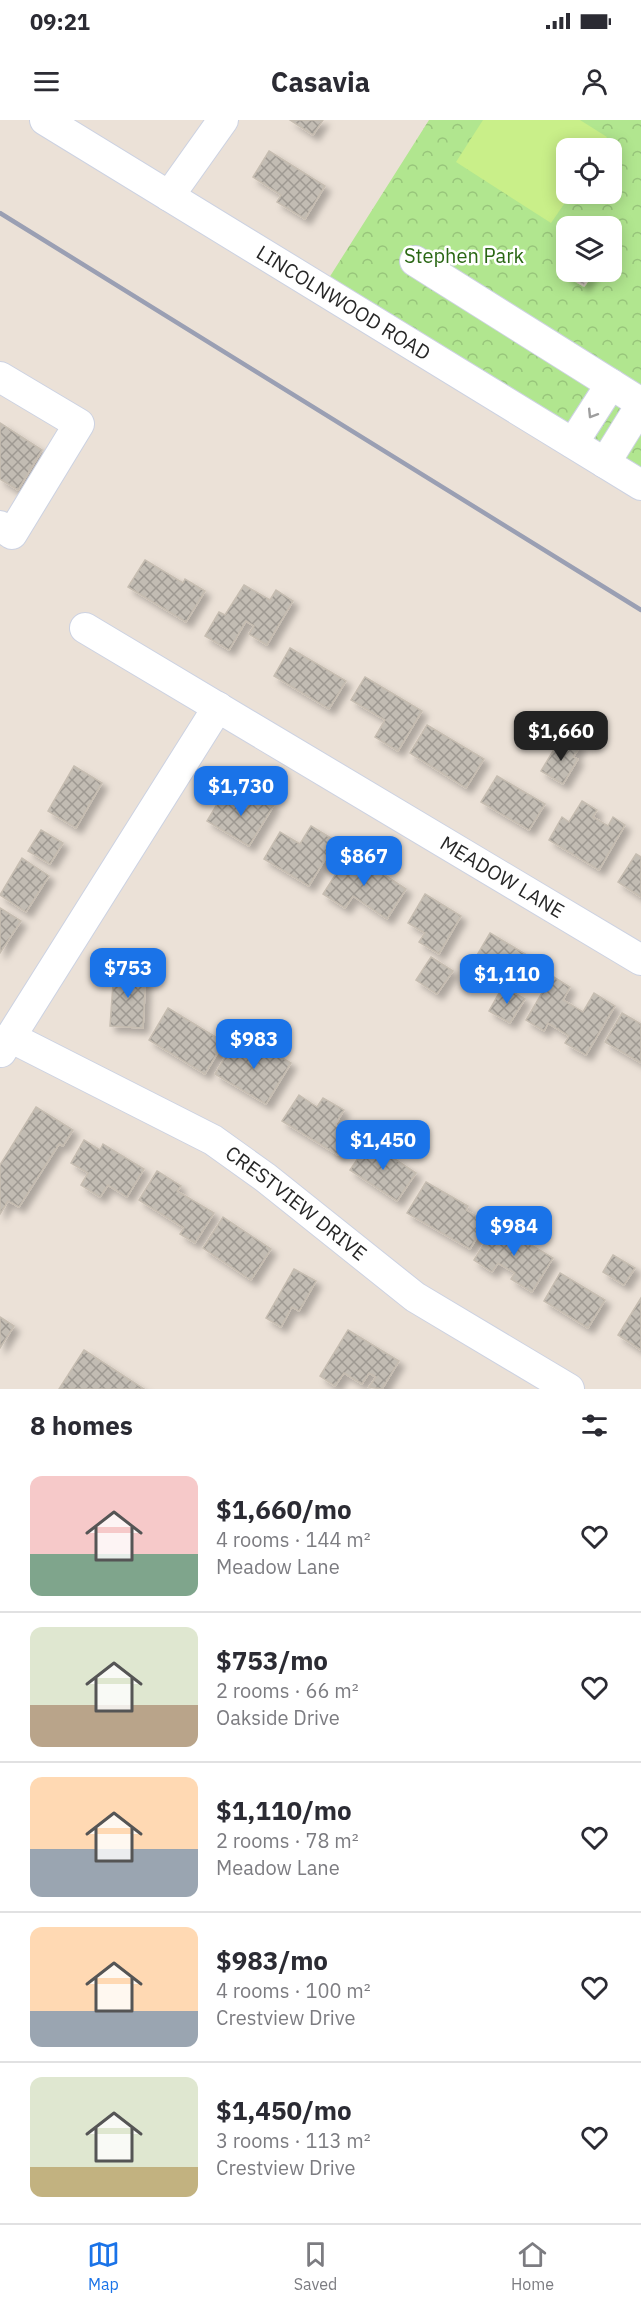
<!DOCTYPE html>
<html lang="en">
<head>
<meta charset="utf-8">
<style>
	body { margin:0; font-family:"IBM Plex Sans",sans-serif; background:#f7f7f7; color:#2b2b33; height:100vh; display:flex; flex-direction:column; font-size:22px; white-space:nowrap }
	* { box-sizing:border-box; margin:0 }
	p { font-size:20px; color:#7c7c81 }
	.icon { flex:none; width:33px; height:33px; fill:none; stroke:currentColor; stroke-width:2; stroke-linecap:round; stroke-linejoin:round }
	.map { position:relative; height:1269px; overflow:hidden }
	.details { display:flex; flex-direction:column; background:#fff; flex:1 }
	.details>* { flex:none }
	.buttons { position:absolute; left:556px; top:18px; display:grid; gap:12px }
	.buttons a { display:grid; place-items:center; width:66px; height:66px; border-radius:12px; background:#fff; box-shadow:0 3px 15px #0003; font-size:30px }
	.price { position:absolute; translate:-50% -51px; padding:0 14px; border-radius:12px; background:#1a73e8; color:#fff; font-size:20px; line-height:39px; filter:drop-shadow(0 2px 3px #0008) }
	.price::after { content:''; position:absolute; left:50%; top:36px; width:18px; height:14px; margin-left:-9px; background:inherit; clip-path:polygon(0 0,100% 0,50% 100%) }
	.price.on { background:#222; color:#fff }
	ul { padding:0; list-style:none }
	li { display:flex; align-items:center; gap:18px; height:150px; padding:0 30px }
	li+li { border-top:2px solid #e1e1e2 }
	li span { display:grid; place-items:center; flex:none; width:168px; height:120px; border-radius:12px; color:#555 }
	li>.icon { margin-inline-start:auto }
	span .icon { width:72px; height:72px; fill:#fffc; stroke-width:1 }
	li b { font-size:26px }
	h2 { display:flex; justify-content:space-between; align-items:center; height:72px; padding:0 30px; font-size:26px }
	.status { display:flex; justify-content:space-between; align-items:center; height:42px; padding:0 30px; background:#fff; direction:ltr }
	.status svg { height:16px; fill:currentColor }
	header { display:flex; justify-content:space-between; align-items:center; height:78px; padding:0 30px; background:#fff; font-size:27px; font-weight:800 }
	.menu { display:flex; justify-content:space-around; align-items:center; height:84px; border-top:2px solid #e1e1e2; background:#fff; font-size:16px; color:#7c7c81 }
	.menu a { display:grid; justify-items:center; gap:3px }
	.menu .on { color:#1a73e8 }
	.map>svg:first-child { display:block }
	.park { fill:url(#park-crowns); fill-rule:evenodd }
	.pitch { fill:#c9ef89 }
	.building { fill:url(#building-cross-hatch); stroke:#c6bdb1; stroke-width:1.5; filter:url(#shadow) }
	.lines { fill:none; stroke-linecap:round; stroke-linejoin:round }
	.minor-casing { stroke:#ccd2e2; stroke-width:32 }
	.minor { stroke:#fff; stroke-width:30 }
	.rail { stroke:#9a9fb3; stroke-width:4.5 }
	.oneway { stroke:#9e9e9e }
	.labels { text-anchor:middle; stroke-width:5; stroke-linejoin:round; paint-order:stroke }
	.park-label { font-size:20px; fill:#2a6714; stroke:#fff }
	.street-label { font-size:20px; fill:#272727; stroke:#fff }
</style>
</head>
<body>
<div class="status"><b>09:21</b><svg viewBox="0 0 49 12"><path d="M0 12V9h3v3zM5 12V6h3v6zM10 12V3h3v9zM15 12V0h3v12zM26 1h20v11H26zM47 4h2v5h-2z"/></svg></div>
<header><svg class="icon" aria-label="menu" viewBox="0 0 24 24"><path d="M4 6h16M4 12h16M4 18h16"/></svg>Casavia<svg class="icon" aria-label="person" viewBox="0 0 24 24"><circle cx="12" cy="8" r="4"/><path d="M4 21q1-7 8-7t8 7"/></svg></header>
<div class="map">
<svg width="641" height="1269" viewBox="0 0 641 1269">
	<defs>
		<pattern id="park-crowns" width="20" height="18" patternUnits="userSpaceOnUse" patternTransform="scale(1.5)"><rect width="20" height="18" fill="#b1e68f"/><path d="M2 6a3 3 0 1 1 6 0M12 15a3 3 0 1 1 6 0" fill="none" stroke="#98c57b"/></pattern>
		<pattern id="building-cross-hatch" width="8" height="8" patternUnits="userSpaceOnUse" patternTransform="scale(1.5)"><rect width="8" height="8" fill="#c2bcb3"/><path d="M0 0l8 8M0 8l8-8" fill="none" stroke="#9e9992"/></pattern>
		<filter id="shadow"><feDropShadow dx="5.5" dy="5.5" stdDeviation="3" flood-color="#0004"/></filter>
	</defs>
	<rect width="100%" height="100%" fill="#ebe1d7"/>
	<path class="park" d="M429 0H641V365L322 169ZM567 28H612V74H567ZM567 106H612V152H567Z"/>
	<path class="pitch" d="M483 0H580L607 17 600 28H567V74H571L551 103 456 42Z"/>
	<g class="building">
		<path d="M290 0H323L313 15Z"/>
		<path d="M269 31 325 66 305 99 277 82 281 75 253 57Z"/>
		<path d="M567 152H594L584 166 565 155Z"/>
		<path d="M0 303 42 330 18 370 0 359Z"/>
		<path d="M145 440 183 463 185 459 205 471 186 502 128 467Z"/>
		<path d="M244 465 270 480 276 470 293 481 267 525 249 514 254 506 246 501 229 530 205 516 219 492 225 495Z"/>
		<path d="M290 528 346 561 329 589 274 556Z"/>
		<path d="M365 557 422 591 398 631 375 617 385 600 351 580Z"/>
		<path d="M427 605 484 639 466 668 410 633Z"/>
		<path d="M566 619 580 627 573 637 578 639 563 664 541 651 556 626 561 629Z"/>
		<path d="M74 646 102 663 76 708 48 691Z"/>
		<path d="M497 656 545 684 529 710 481 682Z"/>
		<path d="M252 672 274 685 249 726 207 701 222 676 242 688Z"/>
		<path d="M582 681 597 690 593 697 608 706 613 697 625 705 599 750 549 720 562 697 569 702Z"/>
		<path d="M311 706 336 721 309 766 264 739 280 712 300 724Z"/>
		<path d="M41 710 63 723 50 744 28 731Z"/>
		<path d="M350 732 406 769 387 799 353 776 345 788 323 774Z"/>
		<path d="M636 734 641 737V777L618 762Z"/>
		<path d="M22 738 49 756 26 792 0 775Z"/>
		<path d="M425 774 461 796 439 834 419 822 425 813 408 803Z"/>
		<path d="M0 788 21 801 0 833Z"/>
		<path d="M490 813 527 835 509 863 473 842Z"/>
		<path d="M431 837 453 851 437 874 416 860Z"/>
		<path d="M114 850 146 852 143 908 110 906Z"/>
		<path d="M552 856 570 867 563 880 583 892 594 873 615 886 586 935 565 923 569 916 548 903 544 911 526 900Z"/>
		<path d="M503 866 525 879 510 903 489 891Z"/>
		<path d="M168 888 224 922 205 954 149 920Z"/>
		<path d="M622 893 641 904V943L605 922Z"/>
		<path d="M249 918 291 943 266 984 215 954 230 929 239 934Z"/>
		<path d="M299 975 317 987 323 978 344 990 335 1005 351 1014 338 1035 282 1001Z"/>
		<path d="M36 987 73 1010 63 1026 59 1024 19 1087 8 1081 0 1094V1045Z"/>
		<path d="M84 1020 100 1030 103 1024 144 1049 127 1077 108 1065 100 1077 81 1065 88 1053 71 1043Z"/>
		<path d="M369 1022 416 1053 397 1081 350 1050Z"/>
		<path d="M157 1051 181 1066 177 1071 214 1093 195 1123 180 1114 184 1108 139 1080Z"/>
		<path d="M426 1062 468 1086 466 1090 486 1102 470 1129 407 1093Z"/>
		<path d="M223 1097 271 1129 251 1160 203 1128Z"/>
		<path d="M496 1104 553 1138 532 1172 511 1159 515 1153 498 1143 492 1152 474 1140Z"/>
		<path d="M613 1135 635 1148 624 1165 603 1152Z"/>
		<path d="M294 1149 316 1161 299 1191 292 1187 281 1207 266 1198Z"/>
		<path d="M560 1153 605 1180 588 1208 544 1181Z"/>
		<path d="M641 1178V1230L618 1215Z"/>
		<path d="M0 1197 14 1206 0 1228Z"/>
		<path d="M348 1210 399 1241 382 1269 369 1267 376 1257 369 1253 362 1264 344 1253 335 1266 320 1256Z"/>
		<path d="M84 1230 144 1269H59Z"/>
	</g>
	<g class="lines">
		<g class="minor-casing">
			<g id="minor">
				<path id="s1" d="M45 0 641 365"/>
				<path d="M169 76 223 0"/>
				<path d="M415 141 641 283"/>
				<path d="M0 257 79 304 12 414 0 406"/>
				<path d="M573 323 611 264"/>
				<path d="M605 343 641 285"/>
				<path id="s2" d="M85 508 641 840"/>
				<path id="s3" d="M10 917 213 1020 266 1058 415 1177 569 1269"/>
				<path d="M1 932 218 587"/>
			</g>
		</g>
		<use href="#minor" class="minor"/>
		<path class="rail" d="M0 93 641 490"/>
	</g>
	<defs><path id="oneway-chevron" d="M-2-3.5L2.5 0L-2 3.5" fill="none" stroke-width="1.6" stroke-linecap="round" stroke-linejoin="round" transform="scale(1.5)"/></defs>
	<use class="oneway" href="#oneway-chevron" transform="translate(592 294) rotate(122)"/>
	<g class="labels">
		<g class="park-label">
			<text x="464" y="143">Stephen Park</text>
		</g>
		<g class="street-label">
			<text dy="7" stroke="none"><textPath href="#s1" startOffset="350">LINCOLNWOOD ROAD</textPath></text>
			<text dy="7" stroke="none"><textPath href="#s2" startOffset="486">MEADOW LANE</textPath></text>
			<text dy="7" stroke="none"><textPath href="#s3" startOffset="332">CRESTVIEW DRIVE</textPath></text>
		</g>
	</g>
</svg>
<div class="buttons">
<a><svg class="icon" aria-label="locate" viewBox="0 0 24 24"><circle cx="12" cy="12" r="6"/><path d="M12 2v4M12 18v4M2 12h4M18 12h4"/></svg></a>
<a><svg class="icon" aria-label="layers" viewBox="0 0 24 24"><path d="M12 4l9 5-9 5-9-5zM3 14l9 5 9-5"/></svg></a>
</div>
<b class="price on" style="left:561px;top:642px">$1,660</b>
<b class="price" style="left:241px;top:697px">$1,730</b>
<b class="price" style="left:364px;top:767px">$867</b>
<b class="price" style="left:128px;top:879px">$753</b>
<b class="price" style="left:507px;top:885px">$1,110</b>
<b class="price" style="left:254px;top:950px">$983</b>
<b class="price" style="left:383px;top:1051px">$1,450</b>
<b class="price" style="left:514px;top:1137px">$984</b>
</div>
<section class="details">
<h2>8 homes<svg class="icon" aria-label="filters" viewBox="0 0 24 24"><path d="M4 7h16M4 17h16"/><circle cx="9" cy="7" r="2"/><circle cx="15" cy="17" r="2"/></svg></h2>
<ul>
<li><span style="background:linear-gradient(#f6c9c9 65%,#7fa58c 0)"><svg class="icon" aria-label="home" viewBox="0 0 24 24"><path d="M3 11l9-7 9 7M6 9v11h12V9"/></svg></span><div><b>$1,660/mo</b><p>4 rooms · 144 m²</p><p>Meadow Lane</p></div><svg class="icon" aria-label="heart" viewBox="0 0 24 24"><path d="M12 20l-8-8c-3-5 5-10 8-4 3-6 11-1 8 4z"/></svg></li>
<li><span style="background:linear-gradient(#dfe7d0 65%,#b9a48a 0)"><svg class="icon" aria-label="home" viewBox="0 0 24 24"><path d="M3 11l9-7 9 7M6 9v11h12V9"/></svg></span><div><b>$753/mo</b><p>2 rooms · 66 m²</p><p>Oakside Drive</p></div><svg class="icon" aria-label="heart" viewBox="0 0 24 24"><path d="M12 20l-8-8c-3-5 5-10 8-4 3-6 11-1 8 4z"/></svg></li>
<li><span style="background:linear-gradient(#ffd9b3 60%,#9aa5b1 0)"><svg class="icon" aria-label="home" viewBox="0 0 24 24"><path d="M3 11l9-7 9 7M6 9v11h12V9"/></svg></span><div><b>$1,110/mo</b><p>2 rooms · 78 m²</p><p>Meadow Lane</p></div><svg class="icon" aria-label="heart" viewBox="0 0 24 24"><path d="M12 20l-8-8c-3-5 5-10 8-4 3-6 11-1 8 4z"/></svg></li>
<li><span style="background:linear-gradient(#ffd9b3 70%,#9aa5b1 0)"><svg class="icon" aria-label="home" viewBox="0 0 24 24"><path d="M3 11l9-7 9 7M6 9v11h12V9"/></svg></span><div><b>$983/mo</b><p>4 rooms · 100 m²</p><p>Crestview Drive</p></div><svg class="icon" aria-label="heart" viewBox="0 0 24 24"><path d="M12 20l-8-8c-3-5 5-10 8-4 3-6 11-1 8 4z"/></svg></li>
<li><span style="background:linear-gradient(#dfe7d0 75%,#c2b280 0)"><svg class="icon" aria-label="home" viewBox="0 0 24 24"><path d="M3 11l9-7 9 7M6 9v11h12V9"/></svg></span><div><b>$1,450/mo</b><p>3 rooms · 113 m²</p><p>Crestview Drive</p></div><svg class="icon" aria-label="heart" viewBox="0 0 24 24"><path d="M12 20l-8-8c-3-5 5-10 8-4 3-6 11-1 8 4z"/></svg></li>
</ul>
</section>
<nav class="menu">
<a class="on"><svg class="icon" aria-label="map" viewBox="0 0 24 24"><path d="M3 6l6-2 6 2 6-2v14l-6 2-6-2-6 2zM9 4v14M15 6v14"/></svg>Map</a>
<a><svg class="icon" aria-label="saved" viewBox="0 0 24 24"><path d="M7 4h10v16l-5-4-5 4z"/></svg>Saved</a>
<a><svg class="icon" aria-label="home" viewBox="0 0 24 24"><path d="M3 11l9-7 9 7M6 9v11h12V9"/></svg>Home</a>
</nav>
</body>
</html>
